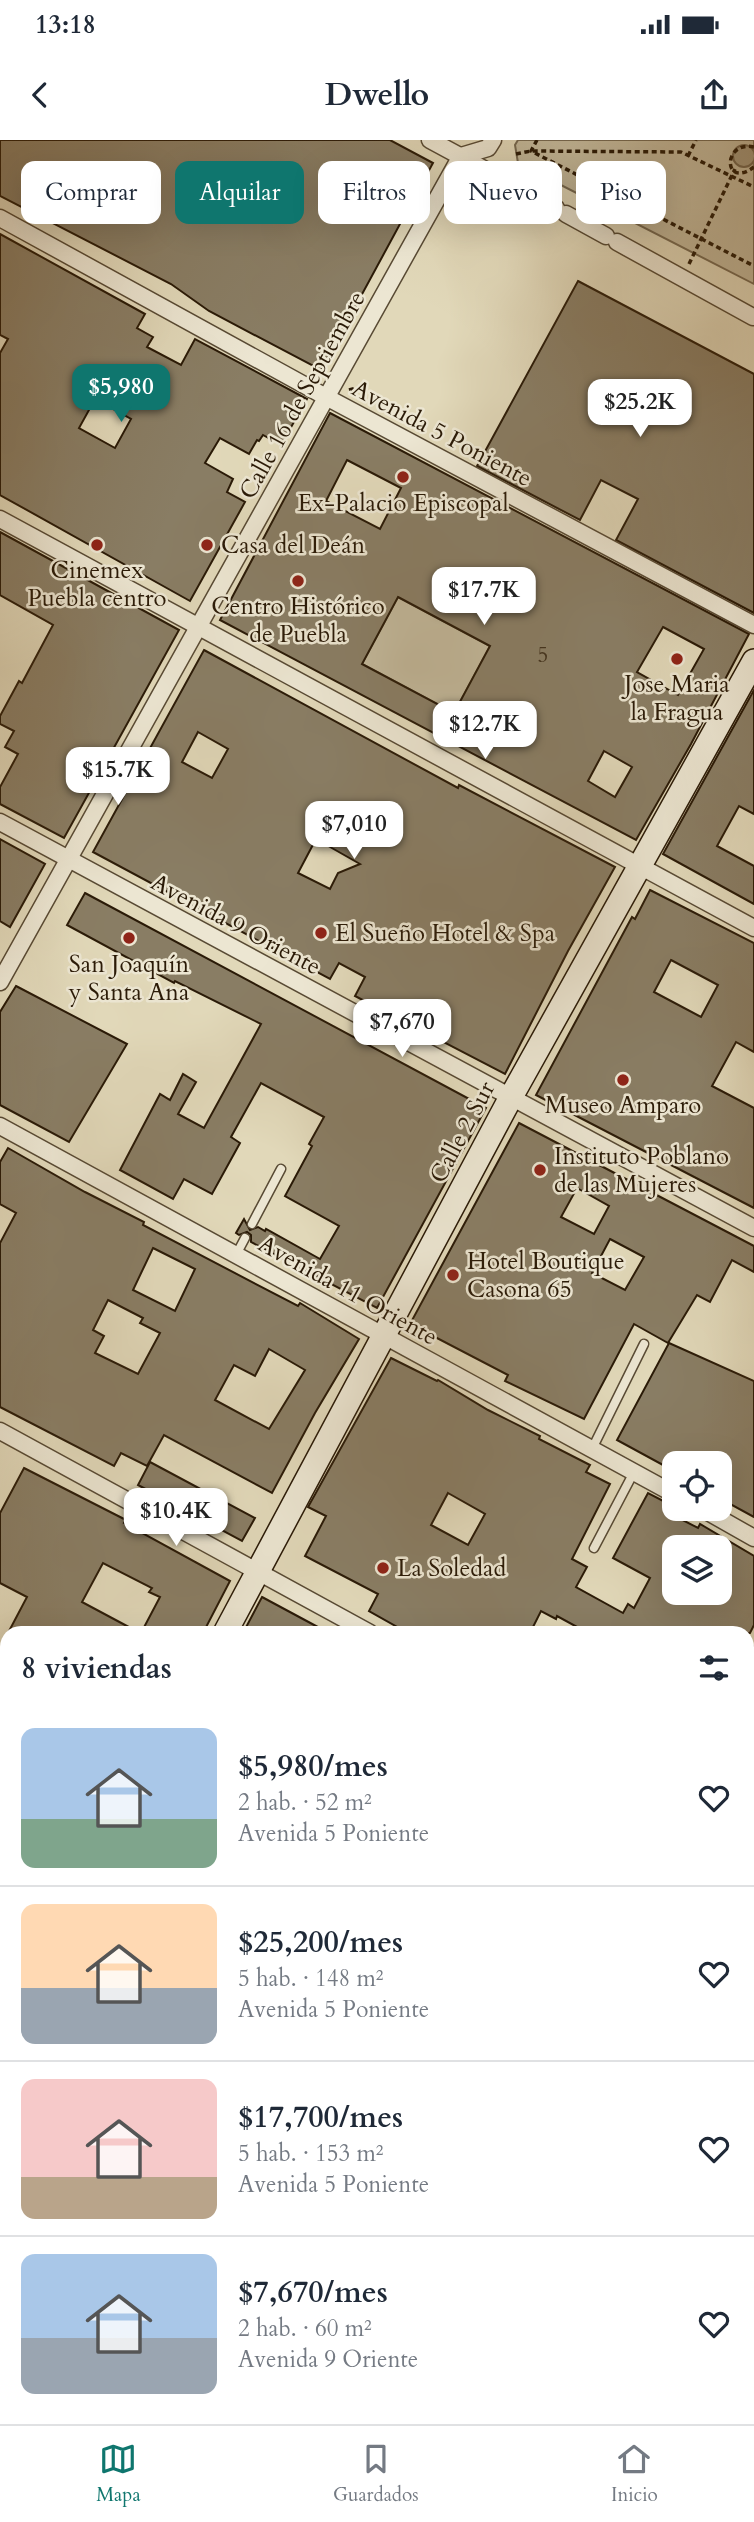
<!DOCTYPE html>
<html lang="es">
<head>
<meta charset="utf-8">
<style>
	body { margin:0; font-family:Cardo,serif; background:#f6f6f7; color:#1f2937; height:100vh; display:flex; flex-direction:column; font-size:26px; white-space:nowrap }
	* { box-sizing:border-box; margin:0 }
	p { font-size:23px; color:#747a83 }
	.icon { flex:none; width:38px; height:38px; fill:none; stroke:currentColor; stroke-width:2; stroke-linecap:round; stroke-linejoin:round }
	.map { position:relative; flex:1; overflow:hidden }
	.side { position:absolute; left:0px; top:1486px; width:754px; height:800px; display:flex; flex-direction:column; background:#fff; border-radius:21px 21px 0 0; box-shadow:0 7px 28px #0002 }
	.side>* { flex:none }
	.top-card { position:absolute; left:21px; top:21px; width:712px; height:63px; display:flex; gap:14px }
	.fabs { position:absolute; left:662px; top:1311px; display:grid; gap:14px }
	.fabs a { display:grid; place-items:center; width:70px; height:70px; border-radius:14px; background:#fff; box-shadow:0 7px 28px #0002; font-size:35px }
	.price { position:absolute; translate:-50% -60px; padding:0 16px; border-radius:14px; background:#fff; color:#222; font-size:23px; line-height:46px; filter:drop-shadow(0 2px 4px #0008) }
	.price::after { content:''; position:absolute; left:50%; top:42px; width:21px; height:16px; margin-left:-10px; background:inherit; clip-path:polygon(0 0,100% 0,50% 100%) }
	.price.on { background:#0f766e; color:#fff }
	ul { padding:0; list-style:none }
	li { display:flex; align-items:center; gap:21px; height:175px; padding:0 21px }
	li+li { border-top:2px solid #e0e1e3 }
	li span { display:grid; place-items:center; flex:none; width:196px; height:140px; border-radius:14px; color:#555 }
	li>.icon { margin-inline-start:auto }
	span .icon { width:84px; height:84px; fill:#fffc; stroke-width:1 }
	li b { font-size:30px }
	h2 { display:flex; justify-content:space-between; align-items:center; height:84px; padding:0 21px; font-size:30px }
	.tag { padding:0 24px; border-radius:14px; background:#fff; box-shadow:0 7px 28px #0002; font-size:24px; line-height:63px }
	.tag.on { background:#0f766e; color:#fff }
	.status { display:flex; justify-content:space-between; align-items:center; height:49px; padding:0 35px; background:#fff; direction:ltr }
	.status svg { height:19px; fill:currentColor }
	header { display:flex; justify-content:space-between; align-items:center; height:91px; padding:0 21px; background:#fff; font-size:32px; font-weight:800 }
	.tabs { display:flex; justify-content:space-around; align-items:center; height:98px; border-top:2px solid #e0e1e3; background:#fff; font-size:19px; color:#747a83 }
	.tabs a { display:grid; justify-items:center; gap:4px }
	.tabs .on { color:#0f766e }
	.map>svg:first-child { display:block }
	.green { fill:#c2b89b; stroke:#766951; stroke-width:2 }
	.water { fill:#a3977c; stroke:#73654d; stroke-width:2 }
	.building { fill:#897d64; stroke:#2a1a07; stroke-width:2; fill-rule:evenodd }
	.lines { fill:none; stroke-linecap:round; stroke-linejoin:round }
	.lane-casing { stroke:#584a34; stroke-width:11 }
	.street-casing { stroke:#584a34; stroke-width:19 }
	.secondary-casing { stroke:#2a1a07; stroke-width:26 }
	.path { stroke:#2a1a07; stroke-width:3.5; stroke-dasharray:5 3.5; stroke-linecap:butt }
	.lane { stroke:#ece6d2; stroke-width:8 }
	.street { stroke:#ece6d2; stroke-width:16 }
	.secondary { stroke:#ece6d2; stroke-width:23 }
	.poi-dot { fill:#8f2418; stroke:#ece6d2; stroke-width:2.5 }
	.labels { text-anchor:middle; stroke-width:5; stroke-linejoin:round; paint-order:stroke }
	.number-label { font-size:21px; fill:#42331e }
	.street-label { font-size:24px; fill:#2a1a07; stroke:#ece6d2 }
	.poi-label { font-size:24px; fill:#2a1a07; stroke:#ece6d2 }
</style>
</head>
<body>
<div class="status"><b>13:18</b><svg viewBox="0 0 49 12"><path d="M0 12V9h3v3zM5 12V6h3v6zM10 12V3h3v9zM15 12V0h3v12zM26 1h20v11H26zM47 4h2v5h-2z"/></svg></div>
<header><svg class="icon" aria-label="back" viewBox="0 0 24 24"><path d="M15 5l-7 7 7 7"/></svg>Dwello<svg class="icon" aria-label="share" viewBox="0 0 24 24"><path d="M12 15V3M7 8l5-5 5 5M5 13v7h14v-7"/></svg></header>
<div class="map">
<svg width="754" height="2284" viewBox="0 0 754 2284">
	<rect width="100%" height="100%" fill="#e1d8b9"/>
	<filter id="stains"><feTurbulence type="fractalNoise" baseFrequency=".00286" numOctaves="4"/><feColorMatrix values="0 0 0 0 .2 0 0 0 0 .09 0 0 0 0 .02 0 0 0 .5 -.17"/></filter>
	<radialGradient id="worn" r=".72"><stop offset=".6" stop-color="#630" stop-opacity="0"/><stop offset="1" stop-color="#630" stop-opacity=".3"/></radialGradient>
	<g class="green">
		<path d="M518 0H754V144L518 23 515 5Z"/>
		<path d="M398 457 490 506 454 573 362 524Z"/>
	</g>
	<circle class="water" cx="744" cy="16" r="11"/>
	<g class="building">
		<path d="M0 0H390L433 23 321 230 209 171 171 144 0 56Z"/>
		<path d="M0 94 145 174 137 188 153 197 147 207 181 225 195 199 307 259 281 305 263 295 259 301 257 300 249 314 220 298 205 323 233 339 227 352 245 362 190 461 0 355V213L8 199 0 195ZM95 259 131 279 115 308 79 288Z"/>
		<path d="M578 141 754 234V473L616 400 638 359 601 340 580 380 477 326Z"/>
		<path d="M330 273 749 494 691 604 636 700 220 480ZM347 320 401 348 380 389 326 361ZM398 457 490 506 454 573 362 524ZM663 487 704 509 678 555 637 532ZM604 611 632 627 615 657 588 641Z"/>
		<path d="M0 392 179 490 64 698 0 664V647L18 614 5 607 14 591 0 584V576L19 541 22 543 53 485 0 455Z"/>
		<path d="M204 510 458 648 459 645 615 727 568 811 505 934 355 856 365 837 339 823 330 839 93 712ZM198 592 228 609 212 638 182 622ZM316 699 360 724 338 733 330 749 298 733Z"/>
		<path d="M754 550V674L739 666 717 706 754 726V764L663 714Z"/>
		<path d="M0 699 45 724 10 787 0 781Z"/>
		<path d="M650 750 754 803V912L736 902 712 946 754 968V1068L536 955 632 777 635 779ZM671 820 718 845 701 877 654 852Z"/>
		<path d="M85 753 486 968 377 1168 251 1102V1095L247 1092 239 1095 236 1093 244 1079 250 1090 258 1087 265 1091 266 1089 320 1119 339 1086 285 1056 312 1006 309 1004 324 977 261 943 231 997 240 1003 212 1054 184 1039 173 1059 120 1030 160 954 170 960 183 934 196 942 178 974 204 988 261 884 175 841 174 843 67 785Z"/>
		<path d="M16 846 127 904 69 1002 0 965V872Z"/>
		<path d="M519 983 754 1106V1132L732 1120 710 1162 697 1155 668 1203 634 1184 584 1279 505 1241 508 1235 410 1184ZM577 1048 609 1066 594 1094 561 1077ZM610 1099 644 1117 625 1150 592 1133Z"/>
		<path d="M8 1008 85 1052 144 1082 143 1085 298 1166 300 1163 359 1199 315 1273 272 1353 164 1295 147 1326 121 1313 114 1326 0 1267V1103L16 1073 0 1064V1022ZM153 1108 195 1129 175 1171 133 1150ZM108 1160 143 1178 140 1183 160 1193 138 1234 95 1213 104 1196 93 1190ZM269 1209 305 1230 269 1289 215 1260 234 1225 255 1236Z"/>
		<path d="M669 1203 754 1241V1377L719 1358V1323H674V1331L617 1300Z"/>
		<path d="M391 1218 437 1241 438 1240 488 1270 540 1296 539 1299 590 1325 586 1332 610 1344 572 1419 587 1427 576 1447 623 1473 628 1464 634 1468 650 1438 613 1418 648 1353 673 1366 669 1373 698 1388 700 1384 754 1416V1485L750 1493H588L557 1476 556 1479 541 1471 530 1493H408L369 1471 378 1454 305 1416 326 1376 308 1367ZM448 1353 485 1374 468 1405 431 1385ZM674 1407H719V1452H674Z"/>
		<path d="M150 1322 255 1378 242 1401 138 1345Z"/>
		<path d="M24 1328 126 1380 124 1383 230 1441 203 1493H141L160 1457 149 1452 152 1448 103 1423 82 1462 140 1493H8L27 1457 0 1443V1373Z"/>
		<path d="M262 1457 329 1493H243Z"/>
	</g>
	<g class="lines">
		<g class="lane-casing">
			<g id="lane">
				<path d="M252 1084 281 1029"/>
				<path d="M236 1115 245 1098"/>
				<path d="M592 1309 644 1204"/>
				<path d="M594 1408 634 1332"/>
			</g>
		</g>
		<g class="street-casing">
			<g id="street">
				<path d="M430 0 556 68"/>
				<path d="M566 74 606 96"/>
				<path d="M0 78 326 257 754 485"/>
				<path d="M617 102 753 177"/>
				<path d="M0 379 754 788"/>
				<path d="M0 682 754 1088"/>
				<path d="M0 842 461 16 488 8 493 0"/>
				<path d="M0 986 674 1354"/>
				<path d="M0 1291 370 1493"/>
				<path d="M701 1368 754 1398"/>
				<path d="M747 1527 754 1515"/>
				<path d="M0 1599 7 1602"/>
				<path d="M747 1698 754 1702"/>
				<path d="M747 1900 754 1888"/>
				<path d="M747 1998 754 2002"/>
				<path d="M747 2145 754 2149"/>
				<path d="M0 2207 7 2211"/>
				<path d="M134 2278 145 2284"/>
				<path d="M705 2278 715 2284"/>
				<path d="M322 2284 325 2278"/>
				<path d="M531 2284 534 2278"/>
			</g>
		</g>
		<g class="secondary-casing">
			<g id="secondary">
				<path d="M225 1493 511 957 754 521"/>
				<path d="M0 1911 7 1898"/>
			</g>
		</g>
		<g class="path">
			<path d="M537 0 531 11 754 126"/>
			<path d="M754 7C722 0 723 50 754 27"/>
			<path d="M516 14 531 11 681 12 754 47"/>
			<path d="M688 16 696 0"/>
			<path d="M467 61V48"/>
			<path d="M689 124 735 29"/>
			<path d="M349 250 360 247"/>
			<path d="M3 1879 7 1872"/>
		</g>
		<use href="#lane" class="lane"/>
		<use href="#street" class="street"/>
		<use href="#secondary" class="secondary"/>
	</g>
	<g class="poi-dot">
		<circle cx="403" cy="337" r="7"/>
		<circle cx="97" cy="405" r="7"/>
		<circle cx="207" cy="405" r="7"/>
		<circle cx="298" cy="441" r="7"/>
		<circle cx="677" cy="519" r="7"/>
		<circle cx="321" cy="793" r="7"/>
		<circle cx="129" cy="798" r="7"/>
		<circle cx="623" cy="940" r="7"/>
		<circle cx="540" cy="1030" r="7"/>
		<circle cx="453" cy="1135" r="7"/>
		<circle cx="383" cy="1428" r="7"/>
	</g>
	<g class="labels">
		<g class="number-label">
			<text x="543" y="522">5</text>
		</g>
		<g class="street-label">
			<text transform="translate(302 255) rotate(-61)" y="8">Calle 16 de Septiembre</text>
			<text transform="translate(442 293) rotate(28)" y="8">Avenida 5 Poniente</text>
			<text transform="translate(236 784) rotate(28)" y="8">Avenida 9 Oriente</text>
			<text transform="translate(462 992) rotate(-62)" y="8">Calle 2 Sur</text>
			<text transform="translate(348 1150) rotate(29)" y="8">Avenida 11 Oriente</text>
		</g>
		<g class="poi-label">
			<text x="403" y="371">Ex-Palacio Episcopal</text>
			<text x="221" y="413" text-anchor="start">Casa del Deán</text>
			<text x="97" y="438">Cinemex<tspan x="97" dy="28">Puebla centro</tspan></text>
			<text x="298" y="474">Centro Histórico<tspan x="298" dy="28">de Puebla</tspan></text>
			<text x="677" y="552">Jose Maria<tspan x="677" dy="28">la Fragua</tspan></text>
			<text x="335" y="801" text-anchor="start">El Sueño Hotel &amp; Spa</text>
			<text x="129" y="832">San Joaquín<tspan x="129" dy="28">y Santa Ana</tspan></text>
			<text x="623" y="973">Museo Amparo</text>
			<text x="554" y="1024" text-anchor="start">Instituto Poblano<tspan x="554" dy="28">de las Mujeres</tspan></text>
			<text x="467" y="1129" text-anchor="start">Hotel Boutique<tspan x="467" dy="28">Casona 65</tspan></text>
			<text x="397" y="1436" text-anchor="start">La Soledad</text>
		</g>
	</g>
	<rect width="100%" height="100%" filter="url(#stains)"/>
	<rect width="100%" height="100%" fill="url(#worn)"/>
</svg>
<div class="fabs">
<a><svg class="icon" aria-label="locate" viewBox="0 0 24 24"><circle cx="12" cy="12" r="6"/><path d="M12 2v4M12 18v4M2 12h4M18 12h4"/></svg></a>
<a><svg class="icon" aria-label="layers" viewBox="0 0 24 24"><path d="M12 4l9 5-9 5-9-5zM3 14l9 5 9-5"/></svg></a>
</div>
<b class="price on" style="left:121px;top:284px">$5,980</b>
<b class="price" style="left:640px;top:299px">$25.2K</b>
<b class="price" style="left:484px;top:487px">$17.7K</b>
<b class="price" style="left:485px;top:621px">$12.7K</b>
<b class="price" style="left:118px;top:667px">$15.7K</b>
<b class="price" style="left:354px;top:721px">$7,010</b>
<b class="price" style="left:402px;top:919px">$7,670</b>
<b class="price" style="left:176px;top:1408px">$10.4K</b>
<div class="top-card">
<a class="tag">Comprar</a>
<a class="tag on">Alquilar</a>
<a class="tag">Filtros</a>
<a class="tag">Nuevo</a>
<a class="tag">Piso</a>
</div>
<section class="side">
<h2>8 viviendas<svg class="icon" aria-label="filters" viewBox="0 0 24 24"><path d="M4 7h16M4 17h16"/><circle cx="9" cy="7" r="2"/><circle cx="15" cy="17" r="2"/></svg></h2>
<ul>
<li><span style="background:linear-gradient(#a9c7e8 65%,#7fa58c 0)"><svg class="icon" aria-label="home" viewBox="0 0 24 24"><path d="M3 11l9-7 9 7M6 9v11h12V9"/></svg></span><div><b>$5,980/mes</b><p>2 hab. · 52 m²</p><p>Avenida 5 Poniente</p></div><svg class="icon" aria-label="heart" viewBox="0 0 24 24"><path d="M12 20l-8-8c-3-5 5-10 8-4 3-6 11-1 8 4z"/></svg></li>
<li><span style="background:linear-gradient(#ffd9b3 60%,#9aa5b1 0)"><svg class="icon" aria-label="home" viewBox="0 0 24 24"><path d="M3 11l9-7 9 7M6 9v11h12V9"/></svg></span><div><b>$25,200/mes</b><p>5 hab. · 148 m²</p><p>Avenida 5 Poniente</p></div><svg class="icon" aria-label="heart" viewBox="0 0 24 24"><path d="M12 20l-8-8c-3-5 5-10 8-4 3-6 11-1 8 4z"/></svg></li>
<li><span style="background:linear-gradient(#f6c9c9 70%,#b9a48a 0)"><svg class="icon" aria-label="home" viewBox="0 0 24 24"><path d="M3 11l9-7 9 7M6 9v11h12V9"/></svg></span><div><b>$17,700/mes</b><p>5 hab. · 153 m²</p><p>Avenida 5 Poniente</p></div><svg class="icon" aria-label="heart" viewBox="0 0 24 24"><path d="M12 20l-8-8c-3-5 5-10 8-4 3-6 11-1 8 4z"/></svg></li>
<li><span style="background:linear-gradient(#a9c7e8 60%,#9aa5b1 0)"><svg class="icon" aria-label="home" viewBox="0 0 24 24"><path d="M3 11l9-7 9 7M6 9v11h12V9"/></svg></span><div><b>$7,670/mes</b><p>2 hab. · 60 m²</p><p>Avenida 9 Oriente</p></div><svg class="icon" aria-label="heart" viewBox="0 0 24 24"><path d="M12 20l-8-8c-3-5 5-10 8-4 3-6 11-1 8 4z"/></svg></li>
</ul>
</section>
</div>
<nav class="tabs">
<a class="on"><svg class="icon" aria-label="map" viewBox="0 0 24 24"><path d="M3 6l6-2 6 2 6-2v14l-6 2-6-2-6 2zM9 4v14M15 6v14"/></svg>Mapa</a>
<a><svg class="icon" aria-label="saved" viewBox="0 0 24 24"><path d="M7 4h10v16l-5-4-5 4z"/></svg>Guardados</a>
<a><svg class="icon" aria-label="home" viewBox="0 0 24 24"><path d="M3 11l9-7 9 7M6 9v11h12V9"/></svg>Inicio</a>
</nav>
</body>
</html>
